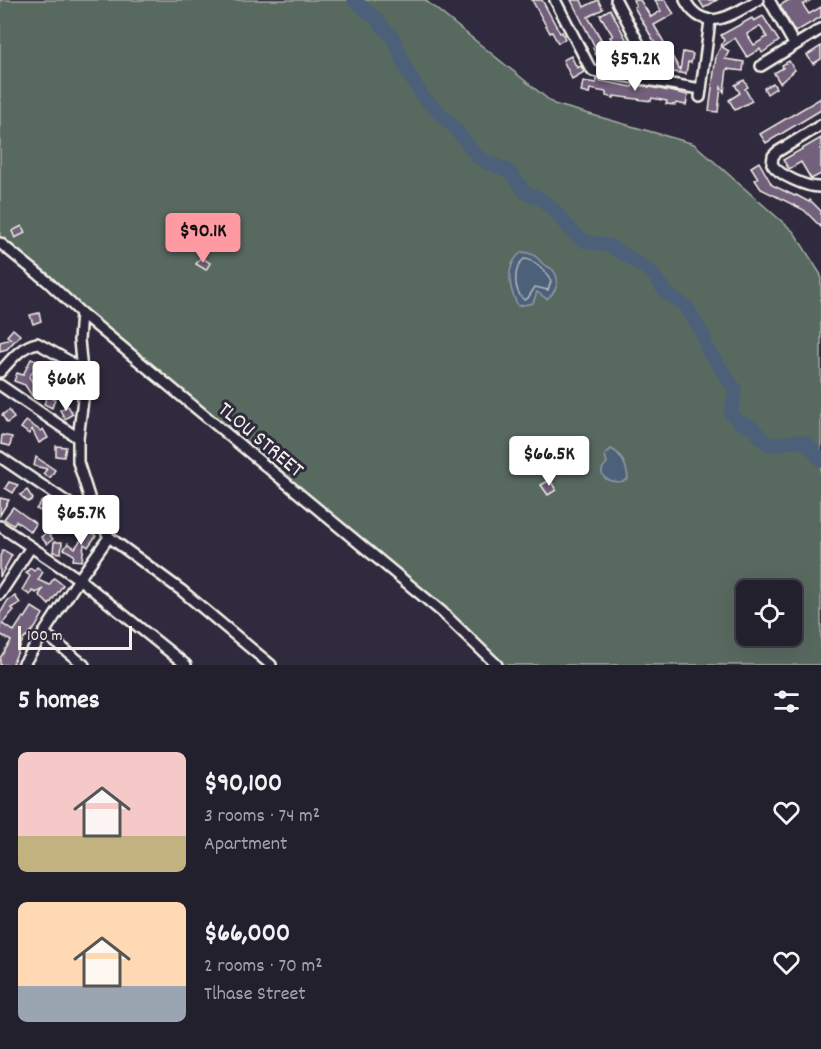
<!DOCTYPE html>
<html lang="en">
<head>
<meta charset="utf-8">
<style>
	body { margin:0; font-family:Dekko,sans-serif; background:#2b2836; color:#f1f3f6; height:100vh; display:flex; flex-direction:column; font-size:22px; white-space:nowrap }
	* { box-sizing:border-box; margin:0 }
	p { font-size:20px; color:#a3a3aa }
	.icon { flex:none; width:33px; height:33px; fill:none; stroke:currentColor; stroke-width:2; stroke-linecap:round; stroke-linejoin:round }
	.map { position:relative; height:665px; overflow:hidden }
	.side { display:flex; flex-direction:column; background:#23202e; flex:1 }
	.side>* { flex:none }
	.fabs { position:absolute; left:736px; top:580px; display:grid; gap:12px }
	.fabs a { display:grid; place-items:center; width:66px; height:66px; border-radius:9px; background:#23202e; box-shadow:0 6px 24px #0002,0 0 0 2px #403e4a; font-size:30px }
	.scale { position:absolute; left:18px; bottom:15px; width:114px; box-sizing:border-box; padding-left:6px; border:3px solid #f4f1e8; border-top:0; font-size:16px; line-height:21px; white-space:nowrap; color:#f4f1e8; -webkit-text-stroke:4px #2f2a3d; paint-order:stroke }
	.price { position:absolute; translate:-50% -51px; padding:0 14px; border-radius:6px; background:#fff; color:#222; font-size:20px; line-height:39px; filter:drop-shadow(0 2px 3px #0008) }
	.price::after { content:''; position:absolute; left:50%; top:36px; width:18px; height:14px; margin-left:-9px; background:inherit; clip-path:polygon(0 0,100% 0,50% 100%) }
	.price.on { background:#ff9aa2; color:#111 }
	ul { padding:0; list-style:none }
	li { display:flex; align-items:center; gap:18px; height:150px; padding:0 18px }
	li span { display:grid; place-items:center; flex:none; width:168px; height:120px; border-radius:9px; color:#555 }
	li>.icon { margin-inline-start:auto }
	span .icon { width:72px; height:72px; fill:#fffc; stroke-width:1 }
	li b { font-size:26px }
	h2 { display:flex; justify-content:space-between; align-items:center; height:72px; padding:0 18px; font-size:26px }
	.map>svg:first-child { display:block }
	.green { fill:#596961; stroke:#a6ada4; stroke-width:1.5; fill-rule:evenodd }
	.water { fill:#4e6079; stroke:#909aa5; stroke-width:1.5 }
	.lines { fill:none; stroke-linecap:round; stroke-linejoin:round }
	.shore { stroke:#b2b7bc; stroke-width:1.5 }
	.river { stroke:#4e6079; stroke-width:14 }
	.building { fill:#72607b; stroke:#f4f1e8; stroke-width:1.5; fill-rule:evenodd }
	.street-casing { stroke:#f4f1e8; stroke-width:14 }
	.street { stroke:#2f2a3d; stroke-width:9 }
	.labels { text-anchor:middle; stroke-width:6; stroke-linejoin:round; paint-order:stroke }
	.street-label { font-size:22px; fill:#f4f1e8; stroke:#2f2a3d }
</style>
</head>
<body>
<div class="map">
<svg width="821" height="665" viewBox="0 0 821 665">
	<rect width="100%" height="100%" fill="#2f2a3d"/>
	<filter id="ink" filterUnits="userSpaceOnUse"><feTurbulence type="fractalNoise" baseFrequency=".0167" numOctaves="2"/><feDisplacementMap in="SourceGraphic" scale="12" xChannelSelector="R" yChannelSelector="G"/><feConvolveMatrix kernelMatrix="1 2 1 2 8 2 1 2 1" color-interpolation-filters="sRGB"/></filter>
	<g filter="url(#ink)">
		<path class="green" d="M0 0H425L554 104 694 144 794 232 821 275V665H501L447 612 0 238ZM747 591H792V636H747Z"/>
		<g class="water">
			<path d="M522 252C533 253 536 256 543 264 546 266 549 267 552 269 562 279 556 292 547 299L537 292 533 303 518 306C509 289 504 265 522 252Z"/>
			<path d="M611 449C622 454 627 467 628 479 616 487 591 477 607 463L605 455Z"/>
		</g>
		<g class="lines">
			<path class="shore" d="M524 259C533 259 547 272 551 281L548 290 535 287 528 298 524 300C513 290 513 268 524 259Z"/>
			<path class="river" d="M354 0 377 20 393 38 408 73 423 97 453 126 477 156 488 163 500 167 511 173 526 193 539 198 550 206 574 233 584 241 609 246 630 258 652 273 666 293 687 307 704 337 707 349 735 389 731 414 741 423 753 427 760 437 770 445 795 441 807 443 821 460"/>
		</g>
		<g class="building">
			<path d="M532 0H542L560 33 562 32 565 39 558 43 552 32 550 33Z"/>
			<path d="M571 0H581L584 7 598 0 603 9 588 17 601 39 599 41 604 51 596 55 593 48 595 47Z"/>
			<path d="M633 0H640L651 17 661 11 655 0H665L674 14 654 25 680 70 683 52 693 54 691 63 688 62 686 74 660 70 662 55 634 7 636 6Z"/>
			<path d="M699 0H717L704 8Z"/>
			<path d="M789 0H811L803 5 809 14 821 7V17L795 32 780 5Z"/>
			<path d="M610 9 632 50 630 51 636 62 628 66 622 56 608 63 605 56 617 50 610 37 613 36 600 15Z"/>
			<path d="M763 16 779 41 762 53 760 49 747 57 735 38 722 47 729 51 725 59 744 62 743 71 727 69 724 92 721 87 718 112 709 111 716 56 724 40 721 35 752 18 754 21ZM760 26 767 37 754 45 747 34Z"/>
			<path d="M821 46V59L813 64 807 55Z"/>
			<path d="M571 56 577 68 581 66 584 72 572 79 563 60Z"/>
			<path d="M789 61 795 70 780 83 774 73 783 68 782 65Z"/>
			<path d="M596 80 632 87 633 85 645 86 688 95 686 105 676 103 675 105 666 104 667 101 652 98 651 101 614 96V98L606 96V92L590 89 589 94 581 92 583 81 596 83Z"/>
			<path d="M744 80 748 87 745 89 752 101 735 110 729 100 740 93 735 85Z"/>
			<path d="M773 83 776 88 767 94 764 88Z"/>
			<path d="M821 98V110L766 143 760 134Z"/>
			<path d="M821 138V174L811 179 801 162 789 169 783 160Z"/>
			<path d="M759 162 772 185 795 196 796 195 809 202 810 200 821 211V227L804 210 761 189 755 180 758 178 751 167Z"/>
			<path d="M22 226 25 233 15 238 12 231Z"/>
			<path d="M201 257 210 263 206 270 196 264Z"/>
			<path d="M39 313 41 321 33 324 30 315Z"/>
			<path d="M13 329 20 335 7 349 0 351V342L11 339 7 336Z"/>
			<path d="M31 359 40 362 37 370 35 369 29 377 39 391 32 396 25 385 14 381 17 373 23 375Z"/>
			<path d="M47 396 55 399 52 408 44 404Z"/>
			<path d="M68 406 73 414 65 419 60 410Z"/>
			<path d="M9 410 14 418 7 423 2 415Z"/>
			<path d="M26 421 41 431 43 429 48 438 39 443 32 429 29 434 21 428Z"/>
			<path d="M2 435 12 437 10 446 1 444Z"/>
			<path d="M56 446 66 447 64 457 56 456Z"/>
			<path d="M36 457 55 470 50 478 43 474 47 469 34 466Z"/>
			<path d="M550 480 556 490 548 495 541 485Z"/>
			<path d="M9 482 18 485 13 493 5 488Z"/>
			<path d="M27 490 33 499 28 502 20 495Z"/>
			<path d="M0 498 9 500 0 515Z"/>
			<path d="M42 501 49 507 45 513 36 509Z"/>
			<path d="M13 507 36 524 31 532 16 521 13 525 4 519Z"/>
			<path d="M88 530 96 536 88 547 84 544 82 561 73 560 74 555 64 549 68 543 75 548Z"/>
			<path d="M47 532 53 539 47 544 41 537Z"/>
			<path d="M54 542H62L61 553 53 552Z"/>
			<path d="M3 550 12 555 0 577V556Z"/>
			<path d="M37 567 43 572 38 580 49 585 54 578 63 585 49 605 39 595 43 589 36 593 32 591 30 595 22 590 30 576 26 573 30 568 34 571Z"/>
			<path d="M15 596 20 603 11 608 14 610 2 624 14 631 23 617 25 618 32 607 43 614 35 628 23 640 12 665H0V658L11 641 0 634V614L8 600Z"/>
		</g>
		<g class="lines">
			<g class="street-casing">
				<g id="street">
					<path d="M555 0 589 66 593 71 701 89"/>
					<path d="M616 0 646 57 647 64 643 78"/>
					<path d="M685 0C704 36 733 14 758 0"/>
					<path d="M769 0 794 44"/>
					<path d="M761 66 821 29"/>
					<path d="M700 97 710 21"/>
					<path d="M821 125 777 152 773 156 772 164C778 175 808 188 821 187"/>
					<path d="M0 243 47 281 81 313 442 612 497 665"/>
					<path d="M81 313 79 340 82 372"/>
					<path d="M0 372C12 359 20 347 37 343L69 361 82 372 84 392 78 438V462L91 503 109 537 181 590 271 665"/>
					<path d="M0 385 78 438"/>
					<path d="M0 457 101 525"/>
					<path d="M0 526 79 579 186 665"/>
					<path d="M0 594 31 547"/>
					<path d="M44 633 84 665"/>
					<path d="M23 665 79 579 109 537"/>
				</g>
			</g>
			<use href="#street" class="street"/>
		</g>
	</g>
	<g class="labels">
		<g class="street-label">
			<text transform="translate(262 438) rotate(40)" y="8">TLOU STREET</text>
		</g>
	</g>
</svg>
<div class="fabs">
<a><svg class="icon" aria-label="locate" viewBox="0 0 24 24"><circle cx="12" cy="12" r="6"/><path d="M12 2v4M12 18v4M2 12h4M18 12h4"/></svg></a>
</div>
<div class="scale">100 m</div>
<b class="price" style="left:635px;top:92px">$59.2K</b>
<b class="price on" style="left:203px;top:264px">$90.1K</b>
<b class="price" style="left:66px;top:412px">$66K</b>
<b class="price" style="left:549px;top:487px">$66.5K</b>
<b class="price" style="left:81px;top:546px">$65.7K</b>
</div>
<section class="side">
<h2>5 homes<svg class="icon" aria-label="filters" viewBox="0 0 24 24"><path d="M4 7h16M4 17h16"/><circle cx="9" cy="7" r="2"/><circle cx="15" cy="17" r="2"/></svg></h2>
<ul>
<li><span style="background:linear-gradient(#f6c9c9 70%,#c2b280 0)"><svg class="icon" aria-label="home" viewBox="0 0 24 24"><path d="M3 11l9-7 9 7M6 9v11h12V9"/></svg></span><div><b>$90,100</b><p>3 rooms · 74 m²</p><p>Apartment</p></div><svg class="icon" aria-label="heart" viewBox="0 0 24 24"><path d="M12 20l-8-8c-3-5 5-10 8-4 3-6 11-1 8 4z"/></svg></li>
<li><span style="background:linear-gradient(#ffd9b3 70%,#9aa5b1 0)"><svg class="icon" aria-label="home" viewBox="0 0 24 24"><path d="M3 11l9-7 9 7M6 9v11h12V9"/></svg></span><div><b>$66,000</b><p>2 rooms · 70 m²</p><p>Tlhase Street</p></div><svg class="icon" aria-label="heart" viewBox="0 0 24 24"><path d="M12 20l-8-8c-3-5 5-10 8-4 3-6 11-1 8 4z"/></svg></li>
</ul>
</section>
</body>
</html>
